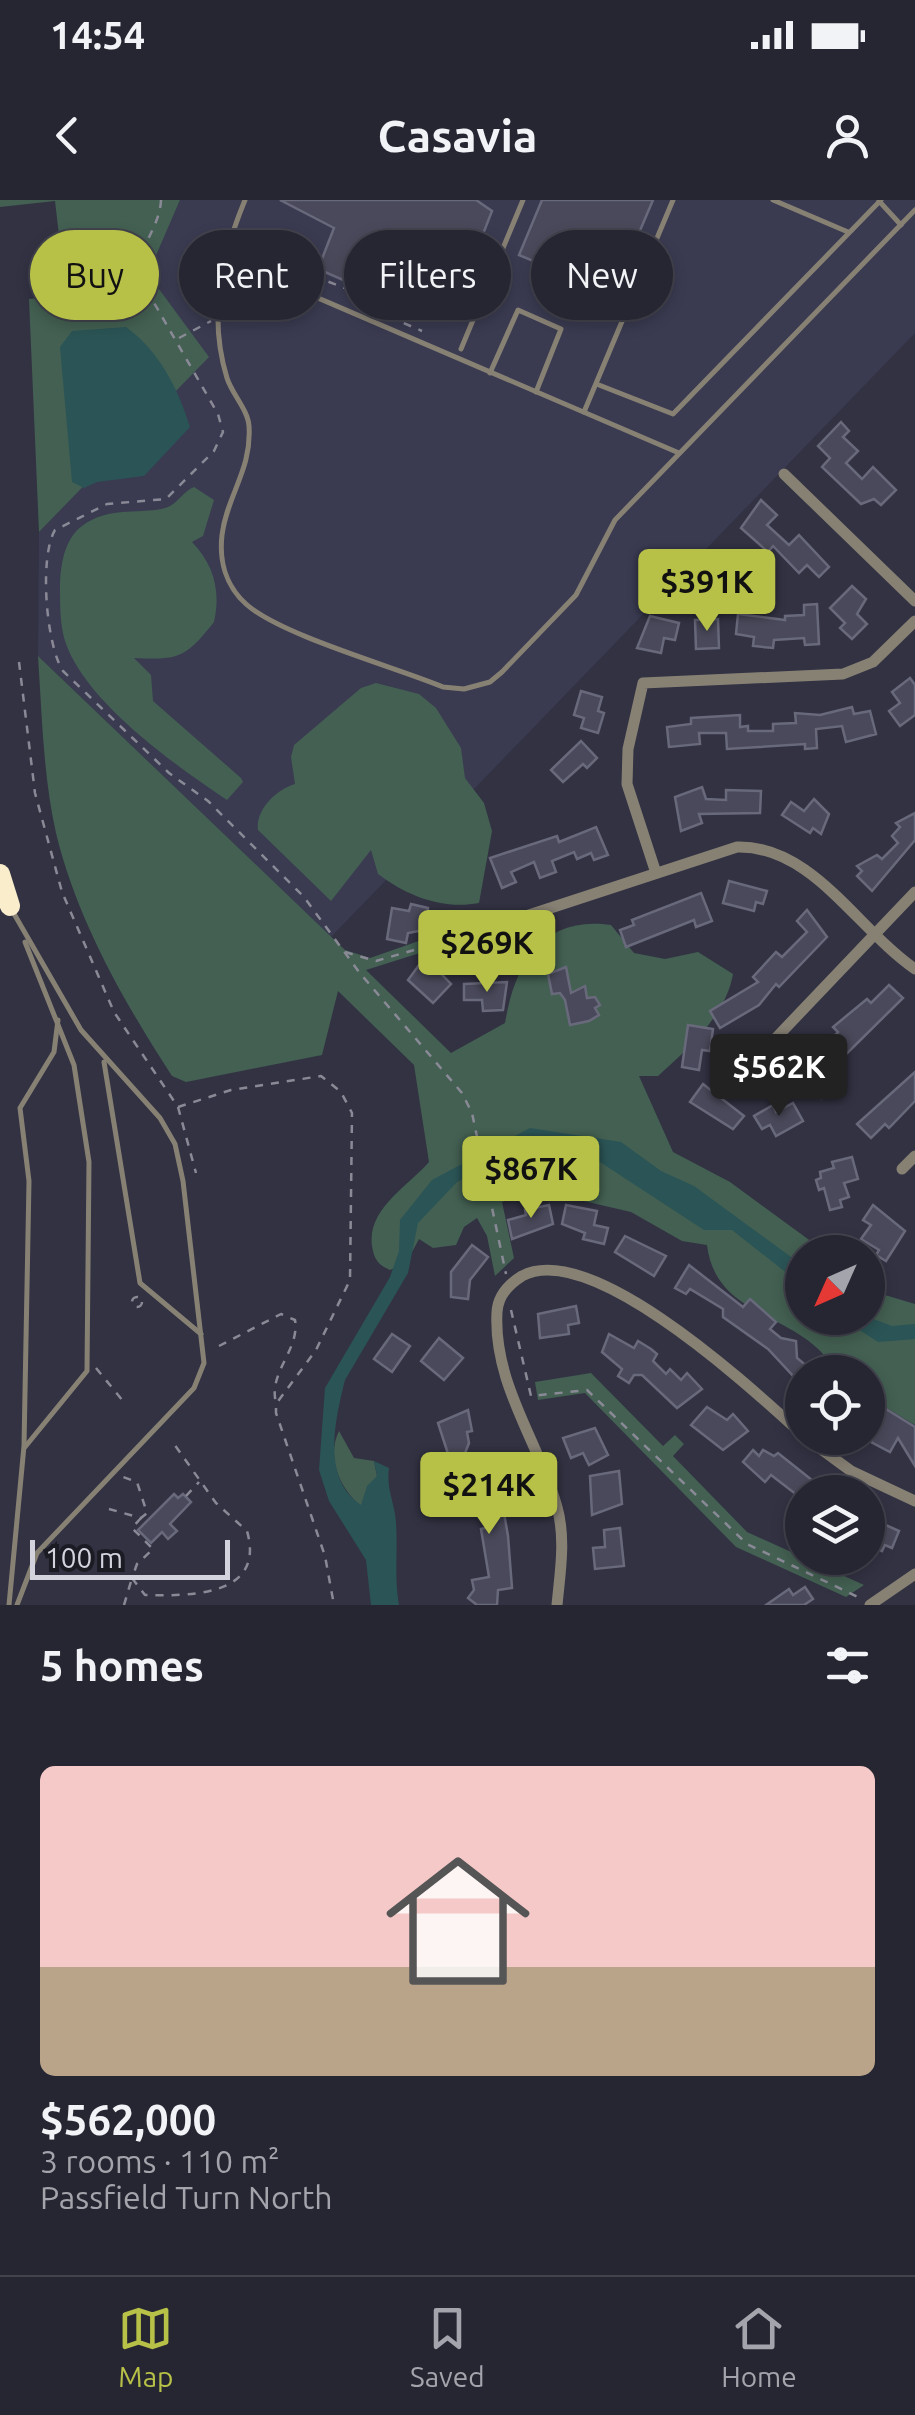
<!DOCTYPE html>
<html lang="en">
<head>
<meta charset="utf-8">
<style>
	body { margin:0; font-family:Ubuntu,sans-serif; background:#2e2e3a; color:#f1f3f6; height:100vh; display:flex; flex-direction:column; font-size:38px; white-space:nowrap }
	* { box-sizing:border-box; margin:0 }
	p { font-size:32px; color:#a4a5ac }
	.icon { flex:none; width:55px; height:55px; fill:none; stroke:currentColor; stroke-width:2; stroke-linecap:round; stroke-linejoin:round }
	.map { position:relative; height:1405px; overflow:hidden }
	.panel { display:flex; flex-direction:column; background:#262632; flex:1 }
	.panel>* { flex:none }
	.hud { position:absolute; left:30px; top:30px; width:855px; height:90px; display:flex; gap:20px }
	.needle { width:65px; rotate:225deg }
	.buttons { position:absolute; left:785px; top:1035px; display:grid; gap:20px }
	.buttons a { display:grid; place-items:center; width:100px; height:100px; border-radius:50%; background:#262632; box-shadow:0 5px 15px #0003,0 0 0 2px #42434d; font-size:50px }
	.scale { position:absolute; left:30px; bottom:25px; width:200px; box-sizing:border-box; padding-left:10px; border:5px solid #d3d3de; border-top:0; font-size:28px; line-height:35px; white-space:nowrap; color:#d3d3de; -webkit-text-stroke:8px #1b1b23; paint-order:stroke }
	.price { position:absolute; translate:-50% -85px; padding:0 22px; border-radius:10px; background:#b8c147; color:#111; font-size:32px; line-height:65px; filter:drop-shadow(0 2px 5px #0008) }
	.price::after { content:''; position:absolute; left:50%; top:60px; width:30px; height:22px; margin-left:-15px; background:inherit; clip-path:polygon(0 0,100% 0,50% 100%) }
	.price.active { background:#222; color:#fff }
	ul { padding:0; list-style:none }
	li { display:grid; align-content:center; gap:20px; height:530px; padding:0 40px }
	li span { display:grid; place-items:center; height:310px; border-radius:15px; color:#555 }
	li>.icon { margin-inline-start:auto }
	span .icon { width:180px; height:180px; fill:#fffc; stroke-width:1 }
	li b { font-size:42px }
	h2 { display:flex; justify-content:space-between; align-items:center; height:120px; padding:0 40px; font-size:42px }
	.chip { padding:0 35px; border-radius:45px; background:#262632; box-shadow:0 5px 15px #0003,0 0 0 2px #42434d; font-size:35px; line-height:90px }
	.chip.active { background:#b8c147; color:#111 }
	.status { display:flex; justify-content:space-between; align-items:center; height:70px; padding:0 50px; background:#262632; direction:ltr }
	.status svg { height:28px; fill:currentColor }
	header { display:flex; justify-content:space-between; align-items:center; height:130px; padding:0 40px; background:#262632; font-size:45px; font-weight:600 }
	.menu { display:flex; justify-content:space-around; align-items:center; height:140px; border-top:2px solid #42434d; background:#262632; font-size:28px; color:#a4a5ac }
	.menu a { display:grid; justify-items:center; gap:5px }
	.menu .active { color:#b8c147 }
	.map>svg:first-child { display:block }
	.built { fill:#3a3a51 }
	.green { fill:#436052 }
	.water { fill:#2b5456 }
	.building { fill:#49495b; stroke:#69697c; stroke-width:2.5 }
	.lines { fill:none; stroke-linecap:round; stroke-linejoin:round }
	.path { stroke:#8a8a97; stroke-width:2.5; stroke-dasharray:8 8; stroke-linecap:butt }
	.service { stroke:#878174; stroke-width:5 }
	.minor { stroke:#878174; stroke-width:11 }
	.motorway { stroke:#faedcc; stroke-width:20 }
</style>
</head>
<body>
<div class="status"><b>14:54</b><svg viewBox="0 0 49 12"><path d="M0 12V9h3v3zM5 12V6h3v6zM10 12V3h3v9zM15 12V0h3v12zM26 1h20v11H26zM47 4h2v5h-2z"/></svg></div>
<header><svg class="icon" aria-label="back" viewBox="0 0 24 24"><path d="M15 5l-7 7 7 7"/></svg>Casavia<svg class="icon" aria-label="person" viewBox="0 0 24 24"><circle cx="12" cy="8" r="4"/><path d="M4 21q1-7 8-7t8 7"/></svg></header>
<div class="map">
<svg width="915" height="1405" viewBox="0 0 915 1405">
	<rect width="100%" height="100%" fill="#323243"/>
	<path class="built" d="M180 0H915V133L331 737 38 456 39 332 208 157 148 74Z"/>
	<g class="green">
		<path d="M0 0H180L148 74 209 157 39 332 29 99 66 95 55 1 0 7Z"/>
		<path d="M194 287 214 300 203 336 192 342C214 365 221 391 214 422 185 459 178 460 134 458L151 475 153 501 241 578 243 582 227 600C175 565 85 502 65 441 60 425 60 405 60 388 60 367 64 339 82 326 110 304 152 316 170 306 179 301 184 291 194 287Z"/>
		<path d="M38 456 345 750 370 758 439 734 442 746 366 770 451 853 505 823C515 763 543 715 611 725L634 753 665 759 698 752 733 774C726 815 689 848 658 876H639L673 952 730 982 812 1042 814 1052H802V1118H868V1090L915 1104V1225L868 1197V1172H835C806 1112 716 1122 707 1045L682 1041 631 1012 536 990 502 1002 514 1058 495 1076 487 1036 477 1018 464 1027 456 1045 433 1048 419 1039 406 1063 390 1070C378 1065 374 1059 372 1046 367 1009 407 987 429 962L414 865 338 791 322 855 186 882 172 876C124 802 77 720 56 633 43 575 42 515 38 456Z"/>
		<path d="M376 483 419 494 436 508 461 548 465 578 484 603 492 631 479 703C443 710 407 696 378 674L371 650 331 701 258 630C255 610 277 589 295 584L291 557 294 545 361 488Z"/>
		<path d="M591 1173 663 1246 675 1235 684 1244 673 1256 747 1332 864 1385 846 1397 736 1347 585 1193 538 1200 535 1182Z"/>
		<path d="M339 1231 354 1258 374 1261 377 1276 361 1306C340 1289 326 1257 339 1231Z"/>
	</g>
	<g class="water">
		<path d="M126 127C159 151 178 188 190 227L144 276 97 282 84 288 72 282 60 147 72 131Z"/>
		<path d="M530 928 621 942 661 971 694 986 802 1065V1085L732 1030H704L600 962 550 956 486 968 457 982 418 1023 408 1073 345 1180C335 1220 321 1279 361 1305L367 1286 377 1276 374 1261 389 1268C386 1290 395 1303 396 1323 398 1351 394 1377 399 1405H371L366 1360 329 1301 319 1270 325 1188 390 1077 399 1051 400 1020 432 980Z"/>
		<path d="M868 1117 892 1126 915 1124V1139L878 1142 841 1118Z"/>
	</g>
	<g class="building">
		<path d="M280 0H476L492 11 464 83 457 81 443 116 403 99 400 105 318 69 334 28Z"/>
		<path d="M542 0H653L613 94 519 55Z"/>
		<path d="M841 222 849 231 843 237 858 251 846 263 862 279 873 267 896 290 881 305 874 299 861 304 822 267 830 258 818 246Z"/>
		<path d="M761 300 777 315 767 325 789 345 799 335 829 367 819 377 807 365 799 373 773 346 768 352 741 328Z"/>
		<path d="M852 386 866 399 857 414 867 424 852 439 840 428 845 423 830 408Z"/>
		<path d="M817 404 819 444 805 445 804 438 774 440 773 448 753 446 754 437 736 434 738 414 785 420V416L804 415V405Z"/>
		<path d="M650 416 679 423 675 440 664 438 661 453 637 448Z"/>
		<path d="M718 419 719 448 696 449 695 420Z"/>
		<path d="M910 478 915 485V515L900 526 889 511 900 503 892 492Z"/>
		<path d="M581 491 602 497 598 511 604 513 598 533 581 528 584 518 574 515Z"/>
		<path d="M852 507 854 514 870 511 876 534 846 542 842 526 816 529 817 548 805 549V544L727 549 726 533H699L700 544 669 547 667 527 691 524V518L740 515V527L748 526V531H773V524L796 523 795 513 820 515Z"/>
		<path d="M581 541 597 558 587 568 583 564 563 582 551 570Z"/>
		<path d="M702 587 706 599 726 600V590L761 591 760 613 699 614 702 623 681 631 675 597Z"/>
		<path d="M814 599 829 614 821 634 813 628 810 633 782 615 791 602 804 611Z"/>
		<path d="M915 613V640L872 691 857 676 862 671 857 666 877 655 882 659 898 643 892 636 900 627 896 623Z"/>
		<path d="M596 627 608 655 594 660 591 653 577 659 574 652 552 661 556 672 540 678 534 662 511 672 516 682 502 688 490 658 557 636 559 642Z"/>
		<path d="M729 681 767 691 763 704 756 702 754 711 723 703Z"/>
		<path d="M701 693 712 721 696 727 694 720 626 747 620 730 634 725 632 720Z"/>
		<path d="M411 704 428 708 424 730 408 733 406 743 387 739 392 708 409 711Z"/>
		<path d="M807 710 827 737 779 787 776 784 759 805 720 828 710 811 758 782 753 777 776 752 782 757 807 732 797 721Z"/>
		<path d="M425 757 451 784 433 803 408 780Z"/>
		<path d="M566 767 571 793 585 786 587 798 595 797 600 805 595 808 599 815 589 821 570 825 565 800 560 793 552 794 548 774Z"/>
		<path d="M507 782 503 810 483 811 482 800H464V784Z"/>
		<path d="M889 785 903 798 832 868 841 877 821 898 809 888 805 892 794 882 797 874 807 863 813 869 832 849 827 844 838 832 833 827 867 799 871 803Z"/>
		<path d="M688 825 713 829 710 851 702 850 699 870 682 867Z"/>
		<path d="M915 872V901L889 928 885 924 871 938 857 924Z"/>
		<path d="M703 884 744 916 733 929 690 902Z"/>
		<path d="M793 903 803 921 776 936 770 925 762 929 754 916 773 905 776 912Z"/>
		<path d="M852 957 858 979 844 983 849 997 840 1000 842 1007 830 1010 824 988 819 990 816 980 821 978 820 972 834 968 832 962Z"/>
		<path d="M549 1005 553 1024 512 1039 508 1020 526 1015 525 1010Z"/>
		<path d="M566 1005 597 1011 594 1025 608 1028 604 1044 583 1039 585 1033 562 1024Z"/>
		<path d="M873 1005 905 1031 886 1061 876 1055 879 1050 861 1039 871 1025 863 1020Z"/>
		<path d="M625 1036 666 1056 654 1076 615 1052Z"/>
		<path d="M472 1045 488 1057 470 1080 468 1099 451 1097V1072Z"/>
		<path d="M689 1065 743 1107 750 1099 776 1122 770 1129 781 1138 796 1141 797 1158 814 1172H802V1183L796 1179 768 1149 723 1117V1109L690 1089 686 1094 675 1088Z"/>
		<path d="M576 1106 579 1123 568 1125 569 1134 540 1138 538 1114Z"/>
		<path d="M392 1134 410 1146 392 1172 374 1159Z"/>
		<path d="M609 1134 634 1148 638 1141 651 1149 657 1154 653 1161 666 1174 670 1169 681 1180 687 1173 702 1189 677 1208 642 1175H634L629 1183 618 1176 622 1169 602 1152Z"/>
		<path d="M439 1138 463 1158 444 1180 421 1161Z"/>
		<path d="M873 1201 915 1227V1266L898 1238 890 1252 871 1242 875 1235 868 1230V1210Z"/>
		<path d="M707 1207 727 1220 733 1214 748 1231 723 1250 691 1225Z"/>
		<path d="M468 1210 472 1231 467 1232 469 1243 463 1258 450 1260 438 1223Z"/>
		<path d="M595 1228 608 1255 589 1265 583 1253 571 1258 563 1238Z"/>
		<path d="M753 1250 759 1256 763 1250 774 1256 778 1253 827 1292H802V1319L788 1310 797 1295 771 1275 765 1282 743 1262Z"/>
		<path d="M479 1268 493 1285 499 1284 508 1336 512 1388 498 1390 497 1405H477L468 1398 474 1390 472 1380 489 1377 481 1329 490 1327 485 1302 465 1305 461 1285 460 1272Z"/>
		<path d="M619 1271 622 1304 592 1315 590 1276Z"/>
		<path d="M174 1294 178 1298 183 1294 191 1302 170 1324 177 1331 168 1339 162 1332 151 1343 138 1330Z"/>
		<path d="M868 1317 899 1331 892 1348 885 1345 882 1351 868 1344Z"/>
		<path d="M620 1328 624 1366 595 1369 593 1348 605 1347 604 1330Z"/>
		<path d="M805 1387 813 1399 804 1405H766L789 1389 793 1395Z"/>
	</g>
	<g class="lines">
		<g class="path">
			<path d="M161 0C160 27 138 47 138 75L218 214 223 232 214 251 166 299 107 304 55 330C39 357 46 445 63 471L169 573 208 601 304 697 359 772 462 893 472 913 506 1074"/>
			<path d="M239 47 396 108 392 118 422 131"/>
			<path d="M503 70 512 74"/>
			<path d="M179 138 211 121"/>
			<path d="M19 462 35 593 62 692 114 812 178 907 231 890 321 876 341 892 352 913 350 1080 316 1150 276 1204V1213L325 1356 334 1405"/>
			<path d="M345 752 376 761 466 735"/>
			<path d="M178 907 196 973"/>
			<circle cx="137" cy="1102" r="5"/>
			<path d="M511 1110 531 1196 587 1190 747 1344 858 1397"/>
			<path d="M219 1146 281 1114 295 1120C300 1150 268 1172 276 1203"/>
			<path d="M96 1168 123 1201"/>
			<path d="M186 1296 199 1282"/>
			<path d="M109 1309 141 1318 147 1313 137 1282 123 1277"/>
			<path d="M141 1318 132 1328 153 1349 137 1364 132 1378 145 1395C189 1396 266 1397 247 1331L216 1303 174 1244"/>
			<path d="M124 1405 132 1378"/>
		</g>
		<g class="service">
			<path d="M245 0C221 58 208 116 227 178 232 194 248 210 249 226 252 270 227 295 222 335 219 361 226 386 246 404 280 435 395 467 443 487L464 489 490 482 502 472 576 395 615 320 915 10"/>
			<path d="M773 0 848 32"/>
			<path d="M879 1 901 25"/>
			<path d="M241 65 679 253"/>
			<path d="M461 149 523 0"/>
			<path d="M490 173 518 110 561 129 536 192"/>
			<path d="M599 185 673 214 881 0"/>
			<path d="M584 212 673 0"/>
			<path d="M13 712 81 830 160 918 175 944 183 981 204 1163 194 1188 37 1353 17 1405"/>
			<path d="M104 862 140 1083 201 1134"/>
			<path d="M25 1247 87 1171 89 962 74 865 25 742"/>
			<path d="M9 1405 24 1246 29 981 20 908 54 852 58 820"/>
		</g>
		<g class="minor">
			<path d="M784 274 915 401"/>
			<path d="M656 673 627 584 628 549 643 483 843 474 873 462 915 421"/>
			<path d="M477 732 737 647C812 645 858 730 915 769"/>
			<path d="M755 860 915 692"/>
			<path d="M902 969 915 956"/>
			<path d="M806 1238 851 1271 915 1301"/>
			<path d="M557 1405C560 1373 566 1339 557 1307 539 1242 493 1184 497 1112 498 1096 509 1084 522 1076 592 1039 753 1190 802 1234"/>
			<path d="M870 1405 915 1374"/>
		</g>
		<path class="motorway" d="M0 674 10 706"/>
	</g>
</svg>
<div class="buttons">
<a><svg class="needle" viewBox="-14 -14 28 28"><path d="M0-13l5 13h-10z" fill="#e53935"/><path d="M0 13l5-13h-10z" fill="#a4a5ac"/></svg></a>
<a><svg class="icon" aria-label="locate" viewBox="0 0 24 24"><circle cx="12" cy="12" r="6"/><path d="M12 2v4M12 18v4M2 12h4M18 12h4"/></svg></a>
<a><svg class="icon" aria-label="layers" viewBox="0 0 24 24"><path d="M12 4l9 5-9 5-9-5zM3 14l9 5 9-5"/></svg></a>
</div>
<div class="scale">100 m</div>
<b class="price" style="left:707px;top:434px">$391K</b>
<b class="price" style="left:487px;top:795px">$269K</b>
<b class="price active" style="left:779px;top:919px">$562K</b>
<b class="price" style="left:531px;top:1021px">$867K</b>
<b class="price" style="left:489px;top:1337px">$214K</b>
<div class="hud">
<a class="chip active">Buy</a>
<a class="chip">Rent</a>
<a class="chip">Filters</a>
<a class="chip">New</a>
</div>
</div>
<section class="panel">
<h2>5 homes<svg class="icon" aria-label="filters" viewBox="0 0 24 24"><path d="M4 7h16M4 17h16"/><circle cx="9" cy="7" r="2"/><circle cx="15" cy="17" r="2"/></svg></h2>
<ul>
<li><span style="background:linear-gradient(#f6c9c9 65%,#b9a48a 0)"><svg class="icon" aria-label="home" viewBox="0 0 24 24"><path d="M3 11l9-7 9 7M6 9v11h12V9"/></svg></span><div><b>$562,000</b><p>3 rooms · 110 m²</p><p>Passfield Turn North</p></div></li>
</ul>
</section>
<nav class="menu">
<a class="active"><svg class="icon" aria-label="map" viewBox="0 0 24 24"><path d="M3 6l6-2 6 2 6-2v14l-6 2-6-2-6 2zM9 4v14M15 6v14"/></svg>Map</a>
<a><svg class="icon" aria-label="saved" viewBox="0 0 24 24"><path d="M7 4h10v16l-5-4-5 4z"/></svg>Saved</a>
<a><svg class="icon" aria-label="home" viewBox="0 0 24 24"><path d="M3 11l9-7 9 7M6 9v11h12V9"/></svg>Home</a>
</nav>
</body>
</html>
